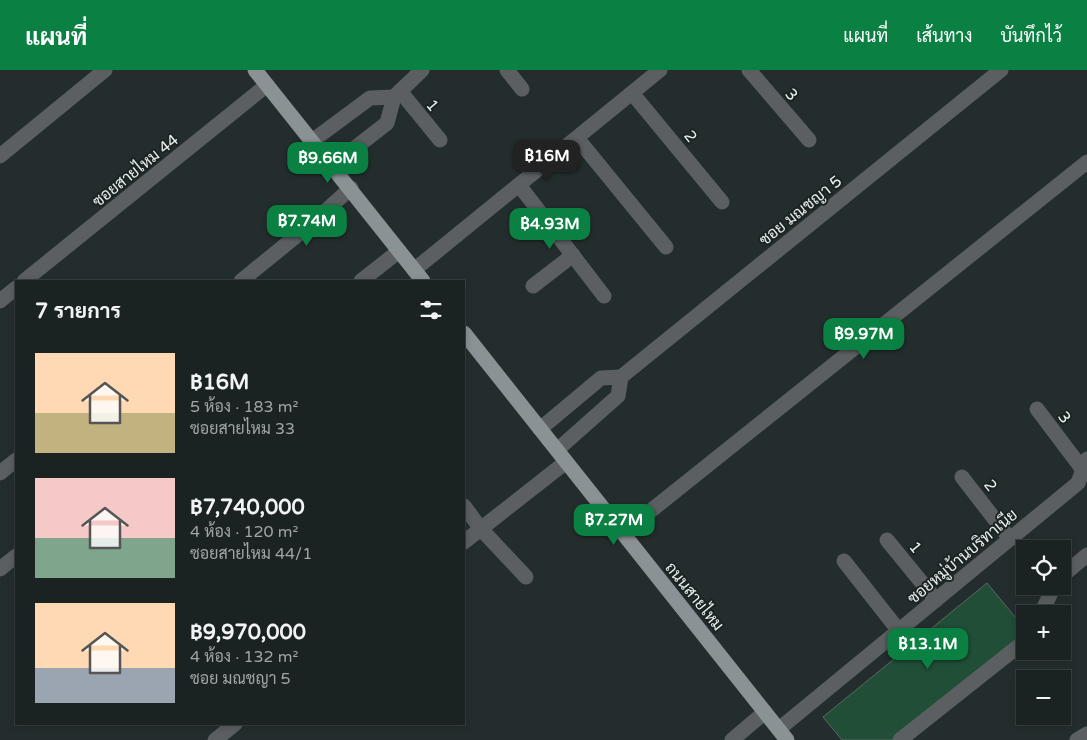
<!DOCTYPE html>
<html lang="th">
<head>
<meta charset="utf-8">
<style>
	body { margin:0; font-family:"Varela Round",Sarabun,sans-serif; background:#282f2f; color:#f1f3f6; height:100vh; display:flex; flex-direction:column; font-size:19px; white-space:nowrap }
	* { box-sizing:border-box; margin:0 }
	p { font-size:16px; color:#a0a4a5 }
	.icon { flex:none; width:28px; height:28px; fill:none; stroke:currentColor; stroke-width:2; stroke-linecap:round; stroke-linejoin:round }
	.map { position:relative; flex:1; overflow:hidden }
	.side { position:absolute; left:15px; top:210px; width:450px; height:445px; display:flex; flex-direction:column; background:#1b2222; border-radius:0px; box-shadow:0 2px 8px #0003,0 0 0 1px #393f40 }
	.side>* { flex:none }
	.fabs { position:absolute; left:1016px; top:470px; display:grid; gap:10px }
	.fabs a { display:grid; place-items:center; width:55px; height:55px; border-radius:0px; background:#1b2222; box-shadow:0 2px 8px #0003,0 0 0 1px #393f40; font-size:25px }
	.price { position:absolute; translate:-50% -42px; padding:0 11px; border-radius:10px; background:#0b8043; color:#fff; font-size:16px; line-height:32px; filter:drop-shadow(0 1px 2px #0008) }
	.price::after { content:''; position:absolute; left:50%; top:30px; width:15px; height:11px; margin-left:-8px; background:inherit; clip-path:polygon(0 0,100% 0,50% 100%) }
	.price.on { background:#222; color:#fff }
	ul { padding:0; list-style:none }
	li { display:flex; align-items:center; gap:15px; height:125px; padding:0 20px }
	li span { display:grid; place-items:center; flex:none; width:140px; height:100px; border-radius:0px; color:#555 }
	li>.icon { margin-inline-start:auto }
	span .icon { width:60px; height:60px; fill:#fffc; stroke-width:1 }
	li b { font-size:21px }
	h2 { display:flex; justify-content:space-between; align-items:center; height:60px; padding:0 20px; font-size:21px }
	header { display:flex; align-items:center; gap:30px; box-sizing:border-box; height:70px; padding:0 25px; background:#0b8043; color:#fff }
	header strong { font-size:24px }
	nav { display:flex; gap:28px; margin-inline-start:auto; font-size:18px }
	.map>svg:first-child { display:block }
	.building { fill:#204e37; stroke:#5e6661 }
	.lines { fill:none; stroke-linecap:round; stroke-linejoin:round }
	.minor { stroke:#5b5f61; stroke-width:15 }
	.major { stroke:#8a9296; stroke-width:15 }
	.labels { text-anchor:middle; stroke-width:4; stroke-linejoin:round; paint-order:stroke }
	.street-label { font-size:16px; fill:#e9efee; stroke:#1b2323 }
</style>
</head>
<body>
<header>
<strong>แผนที่</strong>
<nav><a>แผนที่</a><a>เส้นทาง</a><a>บันทึกไว้</a></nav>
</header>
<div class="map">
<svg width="1087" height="670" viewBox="0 0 1087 670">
	<rect width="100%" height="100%" fill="#242d2d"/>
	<path class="building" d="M987 513 1025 559V564L894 670H842L823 647Z"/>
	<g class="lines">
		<g class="minor">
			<path d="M507 0 522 19"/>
			<path d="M749 0 809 70"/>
			<path d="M400 21 440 70"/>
			<path d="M632 23 722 132"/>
			<path d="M394 27 422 0"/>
			<path d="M577 68 666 177"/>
			<path d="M312 71 370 28 394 27"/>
			<path d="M0 86 105 0"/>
			<path d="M332 96 387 53 394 27"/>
			<path d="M519 115 604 226"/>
			<path d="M414 200 660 0"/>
			<path d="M24 211 267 15"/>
			<path d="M241 211 311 154 351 118"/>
			<path d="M361 211 399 181"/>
			<path d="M533 216 573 185"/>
			<path d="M0 231 16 218"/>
			<path d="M621 307 1001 0"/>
			<path d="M1037 339 1083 400"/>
			<path d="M540 359 601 308 621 307"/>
			<path d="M557 380 618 326 621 307"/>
			<path d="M0 403 16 390"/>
			<path d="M962 407 1010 469"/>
			<path d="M464 436 481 459 526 507"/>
			<path d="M623 463 1087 92"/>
			<path d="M887 470 936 530"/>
			<path d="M464 472 566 392"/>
			<path d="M844 491 899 561"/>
			<path d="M0 499 16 486"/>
			<path d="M1062 506 1087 485"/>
			<path d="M1041 544 1054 516"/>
			<path d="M779 659 1078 413 1087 389"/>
			<path d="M215 670 235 654"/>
			<path d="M732 670 765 642"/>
			<path d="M900 670 1025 571"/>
			<path d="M1077 670 1087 664"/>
		</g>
		<g class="major">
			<path d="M255 0 423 211"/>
			<path d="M464 263 787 670"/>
		</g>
	</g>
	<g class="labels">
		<g class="street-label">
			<text transform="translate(792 24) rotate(49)" y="6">3</text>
			<text transform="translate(433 35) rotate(50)" y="6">1</text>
			<text transform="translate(691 66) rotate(51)" y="6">2</text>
			<text transform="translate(135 100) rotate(-39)" y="6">ซอยสายไหม 44</text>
			<text transform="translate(800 140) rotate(-39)" y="6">ซอย มณชญา 5</text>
			<text transform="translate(1065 347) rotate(53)" y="6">3</text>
			<text transform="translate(991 415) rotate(52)" y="6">2</text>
			<text transform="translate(916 477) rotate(51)" y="6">1</text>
			<text transform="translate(962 486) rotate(-40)" y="6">ซอยหมู่บ้านบริทาเนีย</text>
			<text transform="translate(695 526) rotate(51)" y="6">ถนนสายไหม</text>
		</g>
	</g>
</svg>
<div class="fabs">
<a><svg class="icon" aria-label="locate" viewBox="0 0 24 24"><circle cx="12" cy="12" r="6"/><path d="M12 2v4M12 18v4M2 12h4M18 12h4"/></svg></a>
<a>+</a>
<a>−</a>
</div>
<b class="price on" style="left:547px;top:112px">฿16M</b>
<b class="price" style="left:328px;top:114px">฿9.66M</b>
<b class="price" style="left:307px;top:177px">฿7.74M</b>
<b class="price" style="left:550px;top:180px">฿4.93M</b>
<b class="price" style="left:864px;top:290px">฿9.97M</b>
<b class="price" style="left:614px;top:476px">฿7.27M</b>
<b class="price" style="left:928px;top:600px">฿13.1M</b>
<section class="side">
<h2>7 รายการ<svg class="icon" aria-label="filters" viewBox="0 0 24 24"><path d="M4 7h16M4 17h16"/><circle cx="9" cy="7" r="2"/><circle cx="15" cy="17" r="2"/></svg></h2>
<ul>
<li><span style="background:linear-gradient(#ffd9b3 60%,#c2b280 0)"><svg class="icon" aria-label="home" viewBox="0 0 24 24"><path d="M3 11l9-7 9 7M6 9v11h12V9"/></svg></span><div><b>฿16M</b><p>5 ห้อง · 183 m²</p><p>ซอยสายไหม 33</p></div></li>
<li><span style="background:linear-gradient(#f6c9c9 60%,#7fa58c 0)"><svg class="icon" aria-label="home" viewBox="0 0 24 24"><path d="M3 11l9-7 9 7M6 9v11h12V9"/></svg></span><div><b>฿7,740,000</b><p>4 ห้อง · 120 m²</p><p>ซอยสายไหม 44/1</p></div></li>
<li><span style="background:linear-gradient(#ffd9b3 65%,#9aa5b1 0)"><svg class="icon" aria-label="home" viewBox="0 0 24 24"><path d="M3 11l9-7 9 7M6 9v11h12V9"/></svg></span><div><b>฿9,970,000</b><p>4 ห้อง · 132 m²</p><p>ซอย มณชญา 5</p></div></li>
</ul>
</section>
</div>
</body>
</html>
